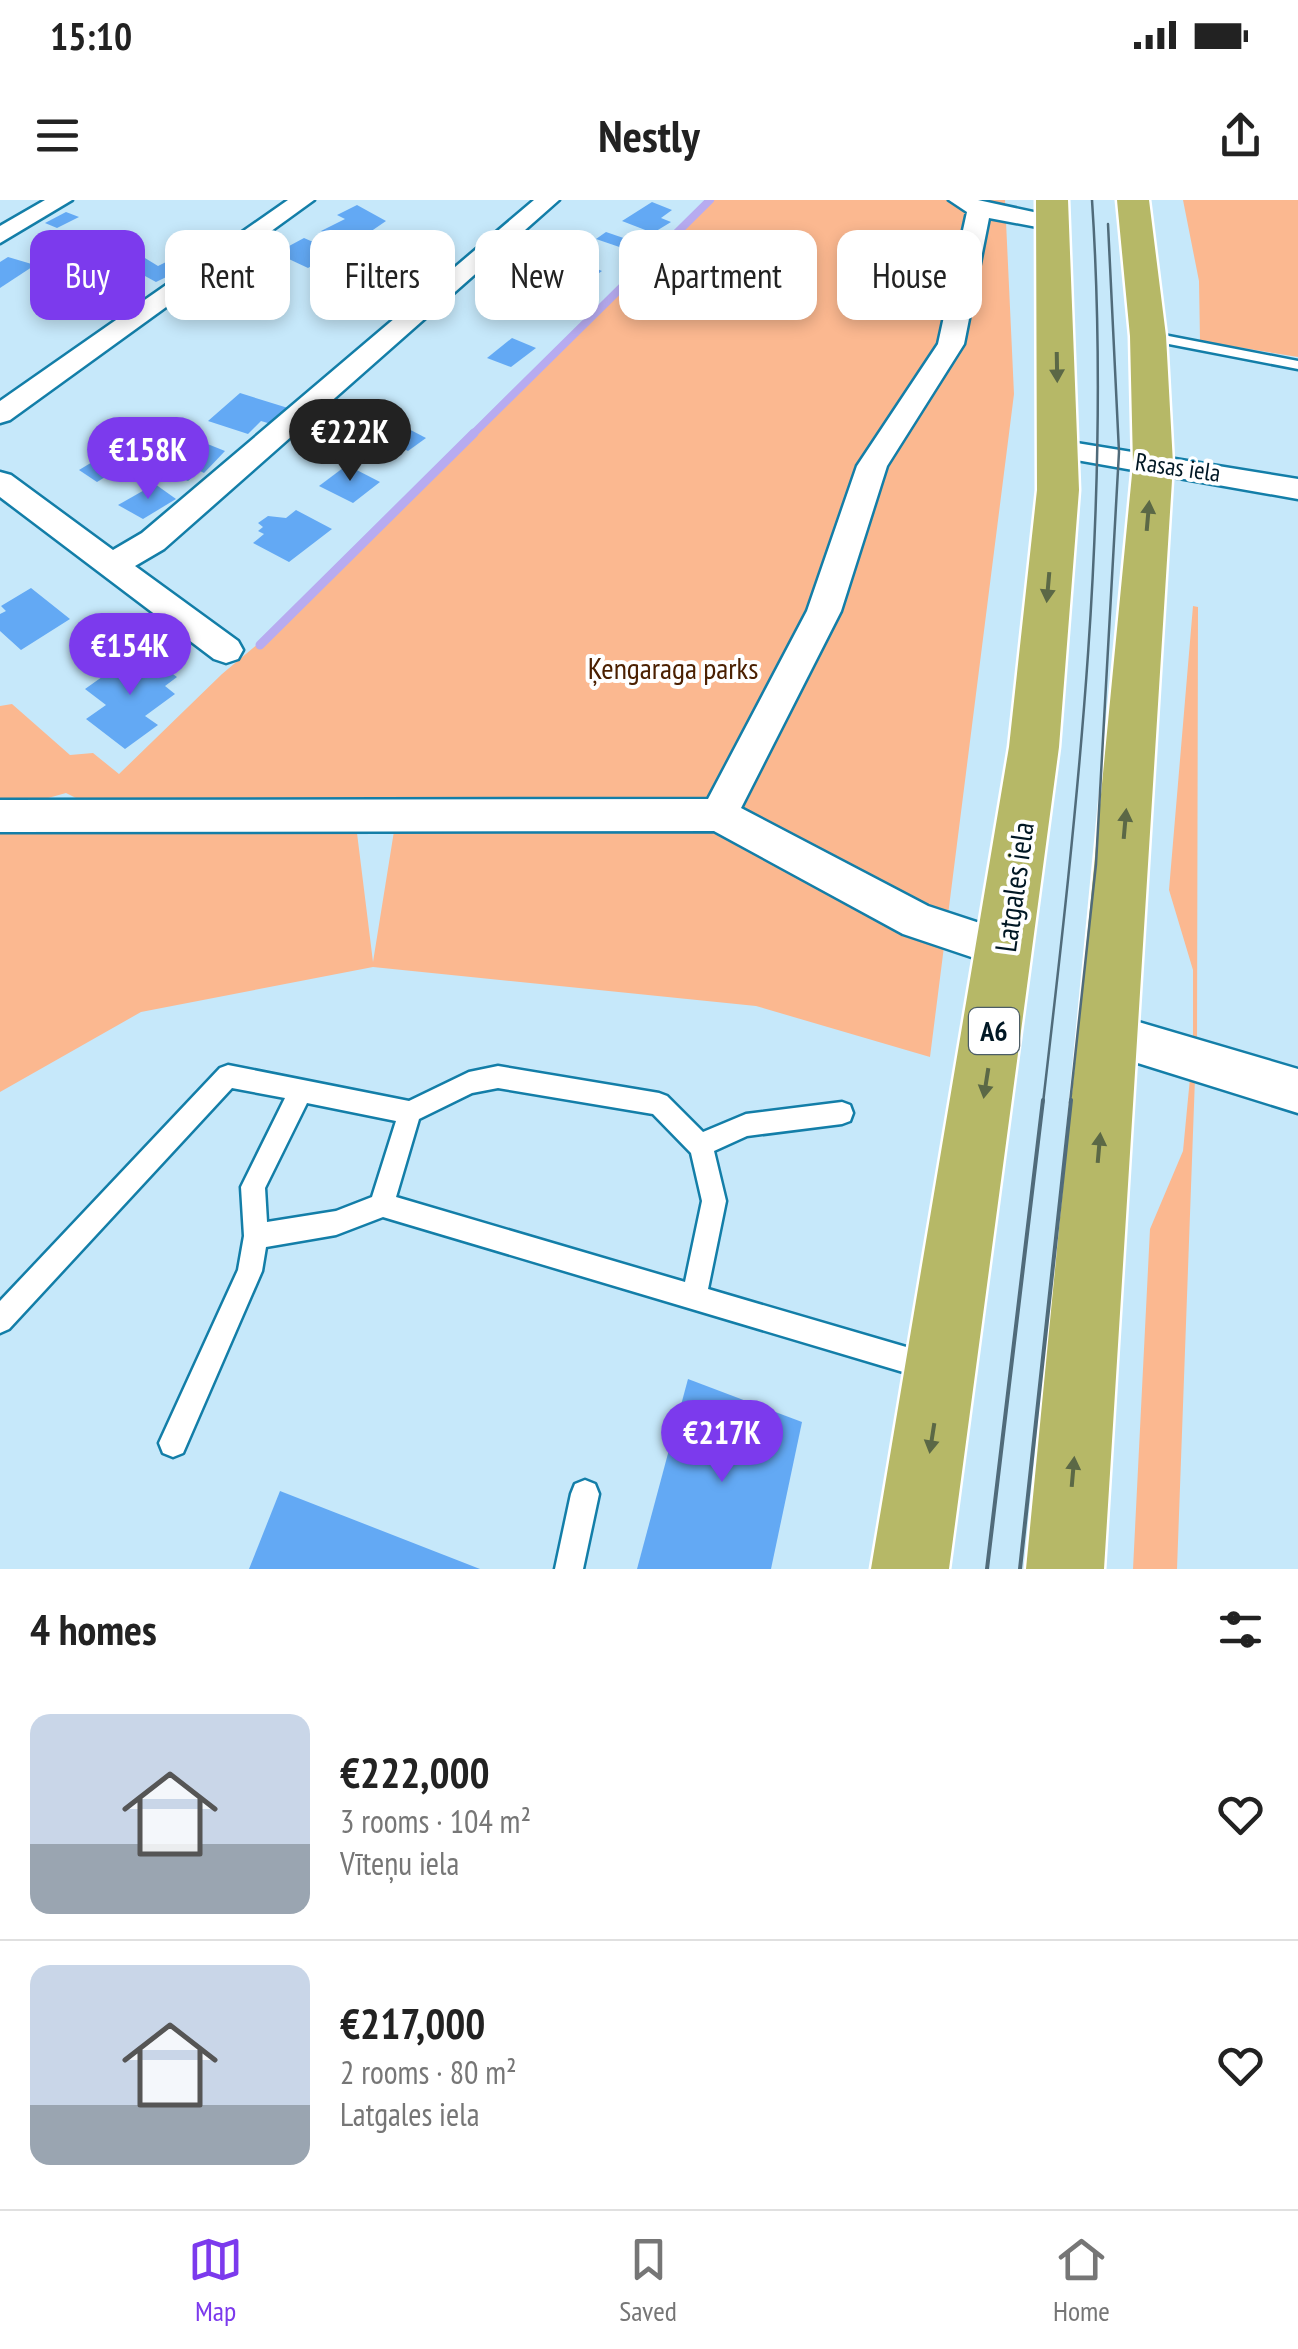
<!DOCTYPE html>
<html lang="en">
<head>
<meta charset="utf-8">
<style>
	body { margin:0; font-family:"PT Sans Narrow",sans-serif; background:#f2f2f2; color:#222; height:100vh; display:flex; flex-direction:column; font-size:38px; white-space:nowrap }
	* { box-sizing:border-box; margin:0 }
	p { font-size:32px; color:#767676 }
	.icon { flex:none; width:55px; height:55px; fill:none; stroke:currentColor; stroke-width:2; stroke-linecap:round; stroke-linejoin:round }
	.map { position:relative; height:1369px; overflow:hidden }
	.details { display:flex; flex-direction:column; background:#fff; flex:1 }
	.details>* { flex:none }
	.guide { position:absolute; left:30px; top:30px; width:1240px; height:90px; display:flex; gap:20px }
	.price { position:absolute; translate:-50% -85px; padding:0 22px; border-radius:35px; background:#7c3aed; color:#fff; font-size:32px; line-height:65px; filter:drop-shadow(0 2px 5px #0008) }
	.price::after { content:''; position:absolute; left:50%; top:60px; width:30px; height:22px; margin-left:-15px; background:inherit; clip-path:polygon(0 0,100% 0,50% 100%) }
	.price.on { background:#222; color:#fff }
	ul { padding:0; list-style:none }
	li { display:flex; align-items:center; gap:30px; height:250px; padding:0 30px }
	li+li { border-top:2px solid #e0e0e0 }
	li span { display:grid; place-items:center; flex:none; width:280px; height:200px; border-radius:20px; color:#555 }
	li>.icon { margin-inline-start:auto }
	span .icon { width:120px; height:120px; fill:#fffc; stroke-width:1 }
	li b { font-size:42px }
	h2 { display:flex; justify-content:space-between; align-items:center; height:120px; padding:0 30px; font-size:42px }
	.pill { padding:0 35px; border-radius:20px; background:#fff; box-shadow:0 5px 15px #0003; font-size:35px; line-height:90px }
	.pill.on { background:#7c3aed; color:#fff }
	.status { display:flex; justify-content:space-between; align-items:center; height:70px; padding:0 50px; background:#fff; direction:ltr }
	.status svg { height:28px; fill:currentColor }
	header { display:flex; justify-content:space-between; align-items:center; height:130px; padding:0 30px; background:#fff; font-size:45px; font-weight:700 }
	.tab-bar { display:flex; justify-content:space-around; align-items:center; height:140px; border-top:2px solid #e0e0e0; background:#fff; font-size:28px; color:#767676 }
	.tab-bar a { display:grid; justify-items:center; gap:5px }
	.tab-bar .on { color:#7c3aed }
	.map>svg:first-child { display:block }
	.green { fill:#fbb890 }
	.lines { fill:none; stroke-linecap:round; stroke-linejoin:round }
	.stream-far1 { stroke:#b7abf0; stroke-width:8 }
	.stream { stroke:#b7abf0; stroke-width:9 }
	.building { fill:#63a9f4 }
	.service-casing { stroke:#137ea8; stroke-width:5 }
	.minor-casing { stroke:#137ea8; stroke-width:5 }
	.trunk-casing { stroke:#fff; stroke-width:5 }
	.service { fill:#fff; fill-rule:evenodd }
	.minor { fill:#fff; fill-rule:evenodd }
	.trunk { fill:#b6b867; fill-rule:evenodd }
	.tram-far1 { stroke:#506b7a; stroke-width:2.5 }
	.tram { stroke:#506b7a; stroke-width:4 }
	.oneway { fill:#5b6846 }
	.labels { text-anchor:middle; stroke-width:8; stroke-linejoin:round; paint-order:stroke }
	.far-street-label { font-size:25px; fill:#001724; stroke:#fff }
	.shield { fill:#fff; stroke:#4c5d66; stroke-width:2.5 }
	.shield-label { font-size:28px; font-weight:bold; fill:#001724 }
	.park-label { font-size:30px; fill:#4b2001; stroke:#fff }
	.street-label { font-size:30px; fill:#001724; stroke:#fff }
</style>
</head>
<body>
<div class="status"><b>15:10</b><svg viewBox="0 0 49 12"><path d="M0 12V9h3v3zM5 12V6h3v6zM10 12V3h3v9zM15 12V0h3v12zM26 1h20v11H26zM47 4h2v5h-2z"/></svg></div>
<header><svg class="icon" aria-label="menu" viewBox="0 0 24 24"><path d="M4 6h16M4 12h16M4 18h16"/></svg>Nestly<svg class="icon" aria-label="share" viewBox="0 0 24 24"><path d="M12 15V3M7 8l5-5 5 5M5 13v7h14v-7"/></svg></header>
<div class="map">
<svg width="1298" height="1369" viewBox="0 0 1298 1369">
	<rect width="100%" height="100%" fill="#c6e8fa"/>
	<g class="green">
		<path d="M710 0H1005L1014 194 930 857 756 806 373 767 141 812 0 892V631L357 633 373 762 399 600 94 607 66 593 5 610 0 608V506L12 504 70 555 93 553 119 574 222 474 308 402Z"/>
		<path d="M1183 0H1298V157L1200 141 1199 81Z"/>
		<path d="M1193 406 1198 407 1197 846 1193 845V770L1169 690Z"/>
		<path d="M1190 878H1195L1177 1369H1133L1150 1029 1183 951Z"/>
	</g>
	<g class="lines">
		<path class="stream-far1" d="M471 236 710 0"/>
		<path class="stream" d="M260 445 474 233"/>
	</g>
	<g class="building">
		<path d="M652 2 672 10 661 18 671 22 653 33 622 21Z"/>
		<path d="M357 5 386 21 351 45 321 31 345 19 337 15Z"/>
		<path d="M66 12 79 17 57 28 45 23Z"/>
		<path d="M606 32 644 45 634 52 596 39Z"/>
		<path d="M304 38 336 52 308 68 276 53Z"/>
		<path d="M140 55 158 66 172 59 187 67 156 82 123 64Z"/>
		<path d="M8 57 35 65 0 88V62Z"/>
		<path d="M255 61 281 73 246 93 220 80Z"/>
		<path d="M578 61 602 71 588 81 575 76 581 72 570 67Z"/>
		<path d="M401 62 429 70 405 90 377 81Z"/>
		<path d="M512 138 536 148 511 167 487 158Z"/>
		<path d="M240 193 288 208 271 224 261 221 248 234 208 221Z"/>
		<path d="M401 225 426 238 408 251 383 238Z"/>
		<path d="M185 235 225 251 204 273 200 271 188 281 148 264Z"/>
		<path d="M104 255 123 266 97 282 79 270Z"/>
		<path d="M347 265 380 282 353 303 319 286Z"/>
		<path d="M155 284 176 299 143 319 118 305Z"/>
		<path d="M296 310 332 329 289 362 253 343 264 334 258 331 263 327 258 323 268 316 286 318Z"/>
		<path d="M31 388 70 419 21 450 0 431V414L6 411 1 406Z"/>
		<path d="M140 450 177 477 165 486 175 494 145 516 158 525 125 549 86 519 106 505 85 489Z"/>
		<path d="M688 1179 802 1222 771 1369H637Z"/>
		<path d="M280 1291 480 1369H249Z"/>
	</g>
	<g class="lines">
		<g class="service-casing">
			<g id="service">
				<path d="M1148 132 1298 161V169L1143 139 1141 136Z"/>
				<path d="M228 865 409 901 469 872 498 866 659 893 667 896 703 932 746 914 842 902 850 905 853 913 850 921 842 924 747 936 714 951 726 1001 708 1089 930 1154 939 1158 943 1167 939 1176 930 1180 383 1017 336 1035 266 1047 262 1071 183 1253 173 1257 163 1253 159 1243 238 1070 244 1036 241 987 285 898 232 888 9 1129 0 1133V1101L220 868ZM498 888 653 914 691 953 702 1001 685 1082 396 997 419 919 472 893ZM307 903 396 921 372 997 336 1011 267 1022 265 988Z"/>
				<path d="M585 1280 595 1284 599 1294 583 1369H555L571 1294 575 1284Z"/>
			</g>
		</g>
		<g class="minor-casing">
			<g id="minor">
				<path d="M45 0H72L0 43V26Z"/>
				<path d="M288 0H314L10 220 0 223V201Z"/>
				<path d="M534 0H559L164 349 135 366 238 441 243 450 238 459 226 463 214 459 0 297V272L11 275 113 350 142 333Z"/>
				<path d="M949 0H978L1061 18 1065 23 1053 30 989 18 964 144 887 266 841 411 741 608 928 706 1022 737 1028 750 1022 763 1007 769 903 734 714 631 0 632V600L708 599 807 411 857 266 938 144 967 12Z"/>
				<path d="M1058 240 1298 279V299L1048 255 1043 249 1048 243Z"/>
				<path d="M1108 813 1298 869V913L1093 849 1086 834 1093 819Z"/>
			</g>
		</g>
		<g class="trunk-casing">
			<g id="trunk">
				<path d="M1036 0H1068L1079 290 1059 547 949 1369H871L1009 547 1037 290Z"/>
				<path d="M1117 0H1149L1166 136 1173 264 1104 1369H1026L1133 264 1130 136Z"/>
			</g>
		</g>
		<use href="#service" class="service"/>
		<use href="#minor" class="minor"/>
		<use href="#trunk" class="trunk"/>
		<g class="tram-far1">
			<path d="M1043 903C1078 602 1112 303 1092 0"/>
			<path d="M1070 903 1096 664 1119 252 1108 24"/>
		</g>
		<g class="tram">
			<path d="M987 1369 1043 900"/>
			<path d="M1020 1369 1071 900"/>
		</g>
	</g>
	<defs><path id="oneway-solid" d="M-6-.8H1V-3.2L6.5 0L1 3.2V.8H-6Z" transform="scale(2.5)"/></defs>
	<g class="oneway">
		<use href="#oneway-solid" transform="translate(1057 167) rotate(89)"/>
		<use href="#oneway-solid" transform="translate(1148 316) rotate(-85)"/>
		<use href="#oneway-solid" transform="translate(1048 387) rotate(95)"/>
		<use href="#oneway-solid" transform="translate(1125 624) rotate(-85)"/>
		<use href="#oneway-solid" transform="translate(986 883) rotate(99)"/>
		<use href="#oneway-solid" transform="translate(1099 948) rotate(-85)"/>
		<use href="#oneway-solid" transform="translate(932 1238) rotate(99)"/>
		<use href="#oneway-solid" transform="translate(1073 1272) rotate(-85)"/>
	</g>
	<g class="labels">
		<g class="far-street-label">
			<text transform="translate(1178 267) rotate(8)" y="9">Rasas iela</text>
		</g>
		<rect class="shield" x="969" y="808" width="50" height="46" rx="8"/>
		<g class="shield-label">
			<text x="994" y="841">A6</text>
		</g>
		<g class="park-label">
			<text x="673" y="479">Ķengaraga parks</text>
		</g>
		<g class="street-label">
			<text transform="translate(1015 687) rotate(-82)" y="10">Latgales iela</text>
		</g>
	</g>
</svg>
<b class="price on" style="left:350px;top:284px">€222K</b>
<b class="price" style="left:148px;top:302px">€158K</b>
<b class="price" style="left:130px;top:498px">€154K</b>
<b class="price" style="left:722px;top:1285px">€217K</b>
<div class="guide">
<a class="pill on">Buy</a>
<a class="pill">Rent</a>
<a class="pill">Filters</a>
<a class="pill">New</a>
<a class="pill">Apartment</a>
<a class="pill">House</a>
</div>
</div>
<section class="details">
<h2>4 homes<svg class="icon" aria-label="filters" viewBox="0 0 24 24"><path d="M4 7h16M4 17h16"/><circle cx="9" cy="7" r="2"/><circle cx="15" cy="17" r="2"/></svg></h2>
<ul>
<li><span style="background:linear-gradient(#c9d6e8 65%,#9aa5b1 0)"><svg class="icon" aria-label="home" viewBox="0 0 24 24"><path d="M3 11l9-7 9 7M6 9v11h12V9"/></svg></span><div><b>€222,000</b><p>3 rooms · 104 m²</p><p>Vīteņu iela</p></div><svg class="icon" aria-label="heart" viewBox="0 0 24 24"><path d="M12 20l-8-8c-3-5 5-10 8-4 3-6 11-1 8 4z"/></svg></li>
<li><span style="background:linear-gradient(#c9d6e8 70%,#9aa5b1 0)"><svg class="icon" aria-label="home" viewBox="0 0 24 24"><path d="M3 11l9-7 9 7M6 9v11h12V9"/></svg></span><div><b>€217,000</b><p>2 rooms · 80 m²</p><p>Latgales iela</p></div><svg class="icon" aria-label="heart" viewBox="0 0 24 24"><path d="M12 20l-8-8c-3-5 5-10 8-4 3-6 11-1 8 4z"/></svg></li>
</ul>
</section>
<nav class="tab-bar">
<a class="on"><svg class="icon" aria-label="map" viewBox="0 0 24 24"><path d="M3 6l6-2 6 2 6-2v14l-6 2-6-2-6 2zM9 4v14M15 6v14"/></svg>Map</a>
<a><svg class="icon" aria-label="saved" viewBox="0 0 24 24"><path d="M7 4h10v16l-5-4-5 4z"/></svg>Saved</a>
<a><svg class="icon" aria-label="home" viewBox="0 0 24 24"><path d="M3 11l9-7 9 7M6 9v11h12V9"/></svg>Home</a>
</nav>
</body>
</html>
